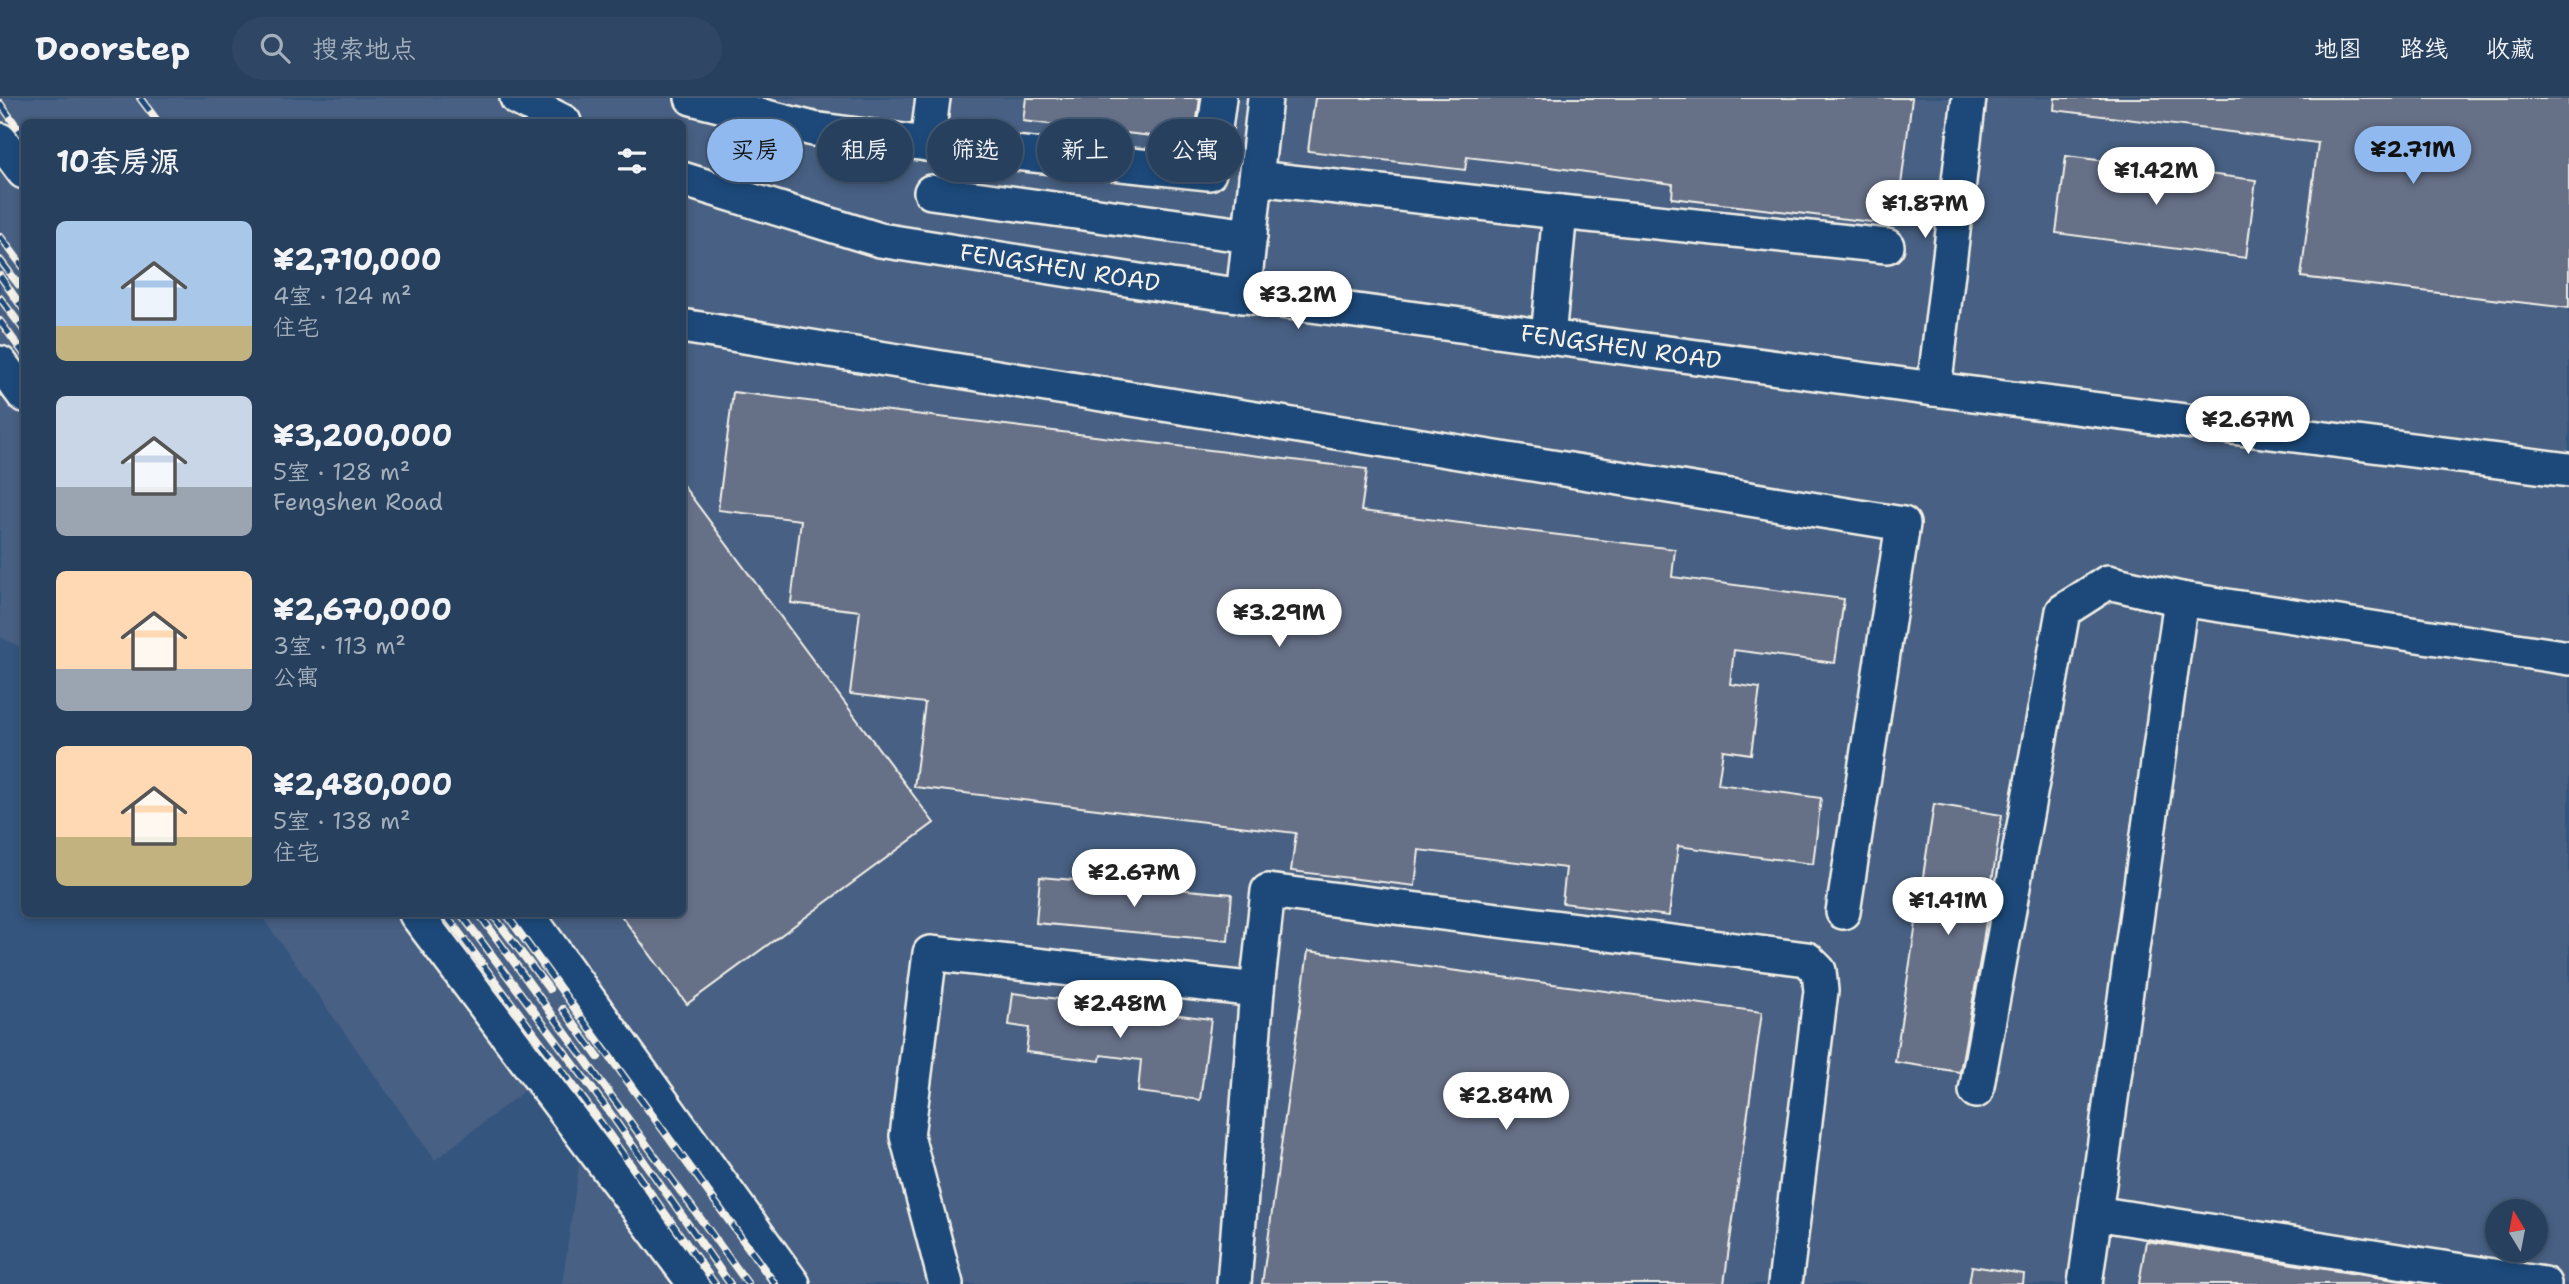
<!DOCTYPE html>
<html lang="zh">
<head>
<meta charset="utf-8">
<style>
	body { margin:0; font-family:"Shantell Sans","LXGW WenKai TC",sans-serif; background:#2f4764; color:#f1f3f6; height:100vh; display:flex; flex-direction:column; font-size:26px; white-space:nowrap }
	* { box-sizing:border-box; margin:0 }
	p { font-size:23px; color:#a4afbc }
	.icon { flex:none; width:38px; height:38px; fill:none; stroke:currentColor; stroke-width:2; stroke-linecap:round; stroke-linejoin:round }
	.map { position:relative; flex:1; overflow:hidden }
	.sheet { position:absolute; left:21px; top:21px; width:665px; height:798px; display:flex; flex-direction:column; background:#27405e; border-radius:10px; box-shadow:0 4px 10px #0003,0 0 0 2px #435973 }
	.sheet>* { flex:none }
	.hud { position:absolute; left:707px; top:21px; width:665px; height:63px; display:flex; gap:14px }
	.needle { width:46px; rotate:350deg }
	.fabs { position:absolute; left:2485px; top:1101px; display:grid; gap:14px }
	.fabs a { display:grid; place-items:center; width:63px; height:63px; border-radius:50%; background:#27405e; box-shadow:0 4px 10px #0003,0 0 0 2px #435973; font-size:35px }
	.price { position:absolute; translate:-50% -60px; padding:0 16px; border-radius:24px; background:#fff; color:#222; font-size:23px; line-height:46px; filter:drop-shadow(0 2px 4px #0008) }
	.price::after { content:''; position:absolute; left:50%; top:42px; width:21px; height:16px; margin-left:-10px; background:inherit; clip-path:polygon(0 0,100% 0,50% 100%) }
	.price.on { background:#90b9f0; color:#111 }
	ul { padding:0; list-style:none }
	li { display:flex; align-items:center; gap:21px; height:175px; padding:0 35px }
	li span { display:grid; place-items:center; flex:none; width:196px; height:140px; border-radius:10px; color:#555 }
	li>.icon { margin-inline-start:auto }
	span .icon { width:84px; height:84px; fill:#fffc; stroke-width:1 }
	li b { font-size:30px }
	h2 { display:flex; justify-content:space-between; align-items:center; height:84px; padding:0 35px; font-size:30px }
	.chip { padding:0 24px; border-radius:32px; background:#27405e; box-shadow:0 4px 10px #0003,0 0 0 2px #435973; font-size:24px; line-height:63px }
	.chip.on { background:#90b9f0; color:#111 }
	header { display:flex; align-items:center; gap:42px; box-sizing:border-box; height:98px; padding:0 35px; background:#27405e; border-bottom:2px solid #435973 }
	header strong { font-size:33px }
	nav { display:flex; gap:38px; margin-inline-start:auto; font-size:24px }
	.search { width:490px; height:63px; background:#2f4764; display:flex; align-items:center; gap:18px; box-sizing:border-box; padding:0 24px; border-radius:38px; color:#a4afbc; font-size:26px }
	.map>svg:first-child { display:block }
	.built { fill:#476083; fill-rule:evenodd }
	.building { fill:#666f87; stroke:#f4f1e8; stroke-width:2 }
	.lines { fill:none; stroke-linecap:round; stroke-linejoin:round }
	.minor-casing { stroke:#f4f1e8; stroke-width:38 }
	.minor { stroke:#1f4a7a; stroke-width:33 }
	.rail-casing { stroke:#f4f1e8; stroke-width:8 }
	.rail { stroke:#1f4a7a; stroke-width:5; stroke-dasharray:16; stroke-linecap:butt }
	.labels { text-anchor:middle; stroke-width:5; stroke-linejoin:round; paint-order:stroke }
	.street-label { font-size:24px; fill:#f4f1e8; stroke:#1f4a7a }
</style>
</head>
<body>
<header>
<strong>Doorstep</strong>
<div class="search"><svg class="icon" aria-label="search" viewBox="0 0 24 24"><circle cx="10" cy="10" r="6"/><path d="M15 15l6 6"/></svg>搜索地点</div>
<nav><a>地图</a><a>路线</a><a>收藏</a></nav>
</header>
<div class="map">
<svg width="2569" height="1186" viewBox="0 0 2569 1186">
	<rect width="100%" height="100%" fill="#34557e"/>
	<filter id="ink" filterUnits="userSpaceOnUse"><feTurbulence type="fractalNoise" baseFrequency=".0143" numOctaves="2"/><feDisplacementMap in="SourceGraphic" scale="14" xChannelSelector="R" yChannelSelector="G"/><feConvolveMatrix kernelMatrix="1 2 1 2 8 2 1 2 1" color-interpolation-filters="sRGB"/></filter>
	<g filter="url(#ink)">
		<path class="built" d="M0 0H2569V1186H562L583 1038 540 981 435 1062 260 816H682V24H24V551L0 539ZM2497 1113H2536V1152H2497Z"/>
		<g class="building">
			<path d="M1026 0H1200L1194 43 1023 23Z"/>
			<path d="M1315 0H1912L1896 127 1672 100 1673 86 1550 69 1467 59 1465 72 1308 53Z"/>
			<path d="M2055 0H2569V210L2301 179 2318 45 2054 12Z"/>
			<path d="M2066 58 2256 82 2246 160 2056 135Z"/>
			<path d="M733 294 1367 371 1361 413 1675 451 1672 479 1844 501 1835 565 1734 552 1730 586 1760 590 1751 656 1723 652 1718 686 1821 700 1813 766 1678 748 1669 818 1562 805 1566 770 1419 752 1415 788 1291 773 1296 735 914 689 925 605 850 596 860 513 791 505 801 422 718 412Z"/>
			<path d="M682 386 934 725 687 906 620 816H682Z"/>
			<path d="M1934 706 2002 717 1981 857 1960 974 1895 964Z"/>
			<path d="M1040 779 1232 796 1228 843 1036 825Z"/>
			<path d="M1308 853 1762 914 1724 1186H1262Z"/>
			<path d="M1013 895 1211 921 1200 1002 1138 994 1141 962 1101 957 1100 963 1026 954 1029 930 1009 927Z"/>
			<path d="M2146 1143 2414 1185V1186H2139Z"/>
			<path d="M1972 1168 2024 1176 2023 1186H1969Z"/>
		</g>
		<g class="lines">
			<g class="minor-casing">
				<g id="minor">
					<path d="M517 0 564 24"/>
					<path d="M692 0 813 31 927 46 933 0"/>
					<path d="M0 42 24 74"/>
					<path d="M927 46 1209 75 1219 0"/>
					<path d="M1256 80 1560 114 1548 239"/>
					<path d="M682 81 880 142 1171 188 1934 291 2569 372"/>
					<path d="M931 94 1250 138"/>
					<path d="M1560 114 1887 148"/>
					<path d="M1243 198 1265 0"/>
					<path d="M682 228 1903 426 1843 814"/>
					<path d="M0 265 24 297"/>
					<path d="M1934 291 1969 0"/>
					<path d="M416 816 695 1186"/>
					<path d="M527 816 793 1186"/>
					<path d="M1976 993 2063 513 2108 484 2181 501"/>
					<path d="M2095 1115 2544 1186"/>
					<path d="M946 1186 907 1038 930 855 1257 892 1268 793 1807 861 1819 873 1821 893 1785 1186"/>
					<path d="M1234 1186 1257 892"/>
					<path d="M2085 1186 2181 501 2569 560"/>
				</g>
			</g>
			<use href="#minor" class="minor"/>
			<g class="rail-casing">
				<g id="rail">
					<path d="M140 0 158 24"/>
					<path d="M0 5 24 39"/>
					<path d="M0 138 24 170"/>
					<path d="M0 162 19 187"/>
					<path d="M0 178 24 212"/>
					<path d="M0 200 24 232"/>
					<path d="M0 223 24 256"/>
					<path d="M445 816 596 1018 715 1186"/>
					<path d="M461 816 605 1008 730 1186"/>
					<path d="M479 816 748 1186"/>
					<path d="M492 816 549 891"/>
					<path d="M506 816 775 1186"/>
					<path d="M563 911 598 959"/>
				</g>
			</g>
			<use href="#rail" class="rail"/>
		</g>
	</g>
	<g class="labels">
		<g class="street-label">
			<text transform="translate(1060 170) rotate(9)" y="8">FENGSHEN ROAD</text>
			<text transform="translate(1621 249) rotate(8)" y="8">FENGSHEN ROAD</text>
		</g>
	</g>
</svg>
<div class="fabs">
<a><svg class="needle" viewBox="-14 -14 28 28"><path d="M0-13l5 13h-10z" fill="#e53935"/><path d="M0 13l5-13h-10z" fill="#a4afbc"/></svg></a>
</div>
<b class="price on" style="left:2413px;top:88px">¥2.71M</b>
<b class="price" style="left:2156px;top:109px">¥1.42M</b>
<b class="price" style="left:1925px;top:142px">¥1.87M</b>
<b class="price" style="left:1298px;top:233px">¥3.2M</b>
<b class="price" style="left:2248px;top:358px">¥2.67M</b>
<b class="price" style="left:1279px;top:551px">¥3.29M</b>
<b class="price" style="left:1134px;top:811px">¥2.67M</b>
<b class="price" style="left:1948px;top:839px">¥1.41M</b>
<b class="price" style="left:1120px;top:942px">¥2.48M</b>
<b class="price" style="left:1506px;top:1034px">¥2.84M</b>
<div class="hud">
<a class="chip on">买房</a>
<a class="chip">租房</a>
<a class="chip">筛选</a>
<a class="chip">新上</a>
<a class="chip">公寓</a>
</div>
<section class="sheet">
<h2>10套房源<svg class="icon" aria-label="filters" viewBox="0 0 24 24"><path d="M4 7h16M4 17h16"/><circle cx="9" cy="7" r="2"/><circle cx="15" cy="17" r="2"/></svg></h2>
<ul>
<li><span style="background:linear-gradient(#a9c7e8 75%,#c2b280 0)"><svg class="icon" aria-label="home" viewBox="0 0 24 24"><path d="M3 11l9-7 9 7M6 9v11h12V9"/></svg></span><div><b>¥2,710,000</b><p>4室 · 124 m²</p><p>住宅</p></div></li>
<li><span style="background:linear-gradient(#c9d6e8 65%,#9aa5b1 0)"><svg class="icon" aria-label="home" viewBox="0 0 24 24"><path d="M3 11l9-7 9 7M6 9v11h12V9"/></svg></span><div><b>¥3,200,000</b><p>5室 · 128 m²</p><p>Fengshen Road</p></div></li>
<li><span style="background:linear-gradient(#ffd9b3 70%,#9aa5b1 0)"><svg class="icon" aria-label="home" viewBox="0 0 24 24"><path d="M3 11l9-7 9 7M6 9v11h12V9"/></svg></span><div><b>¥2,670,000</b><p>3室 · 113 m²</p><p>公寓</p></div></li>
<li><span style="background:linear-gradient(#ffd9b3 65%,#c2b280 0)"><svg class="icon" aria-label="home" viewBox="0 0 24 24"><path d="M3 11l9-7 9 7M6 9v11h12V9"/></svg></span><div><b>¥2,480,000</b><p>5室 · 138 m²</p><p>住宅</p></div></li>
</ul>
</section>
</div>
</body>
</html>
